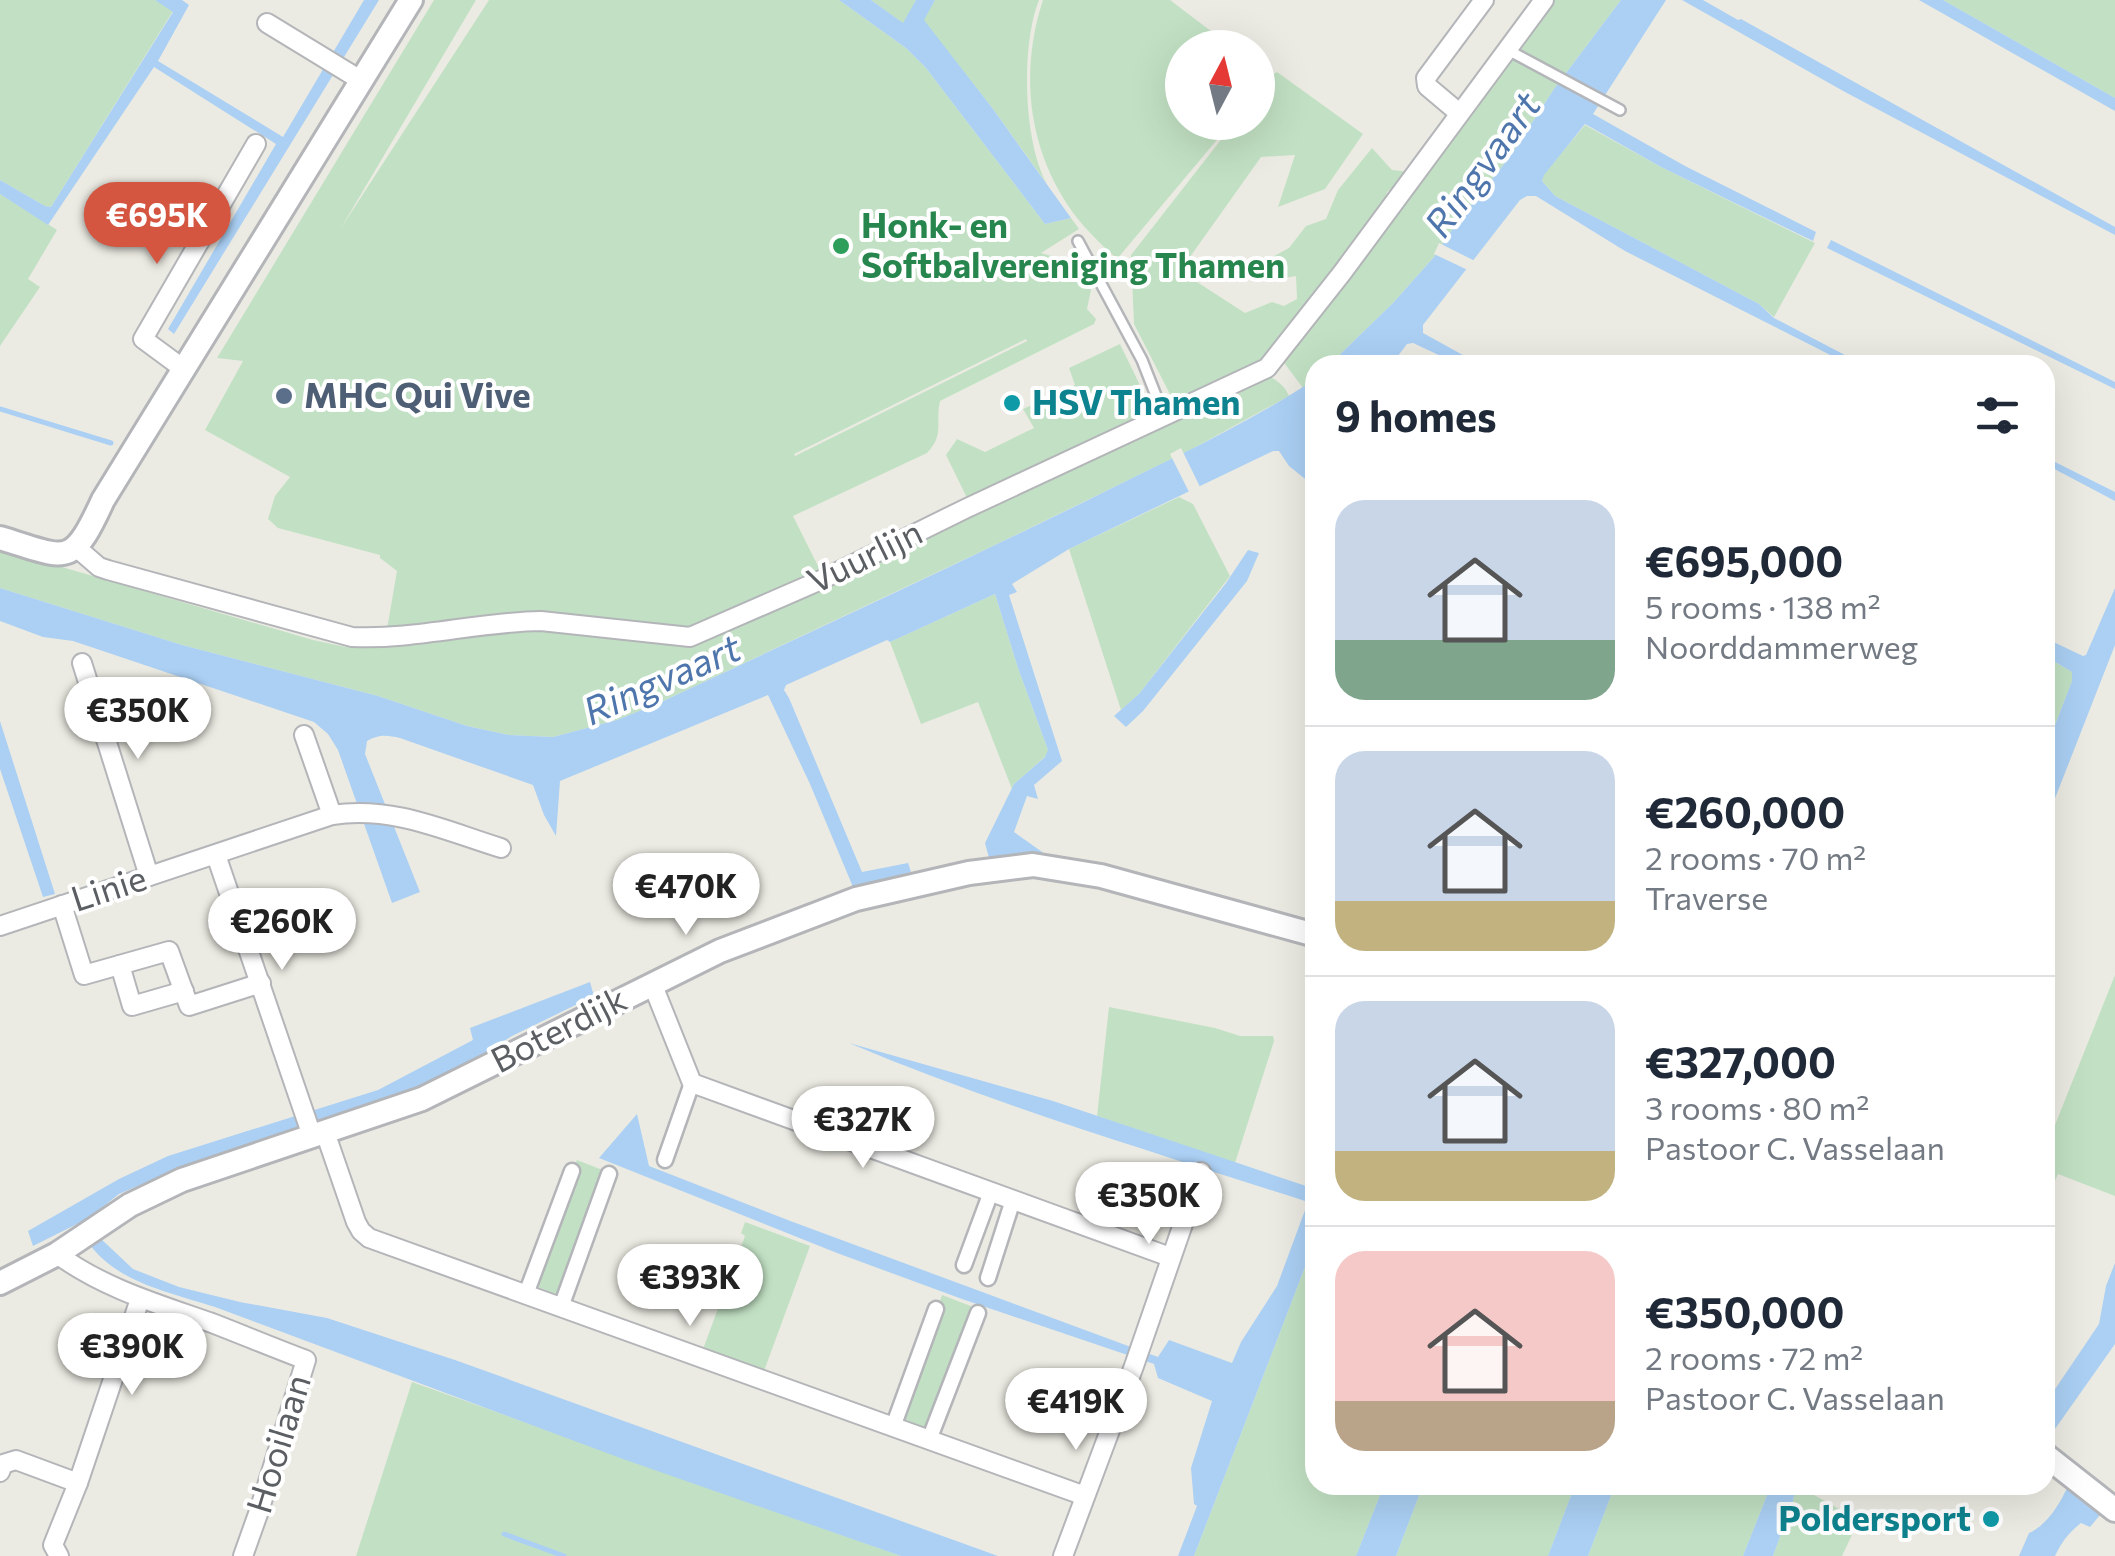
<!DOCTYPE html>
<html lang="en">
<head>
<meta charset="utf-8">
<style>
	body { margin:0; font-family:Commissioner,sans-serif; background:#f2f2f3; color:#1f2937; height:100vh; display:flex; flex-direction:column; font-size:38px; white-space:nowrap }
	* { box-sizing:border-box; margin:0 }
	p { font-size:32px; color:#747a83 }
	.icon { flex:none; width:55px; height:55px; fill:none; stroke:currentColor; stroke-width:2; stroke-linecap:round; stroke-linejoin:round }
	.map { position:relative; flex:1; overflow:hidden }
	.details { position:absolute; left:1305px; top:355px; width:750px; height:1140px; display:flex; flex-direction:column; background:#fff; border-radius:30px; box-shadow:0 10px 40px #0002 }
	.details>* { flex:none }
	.needle { width:65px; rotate:7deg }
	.buttons { position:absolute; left:1165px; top:30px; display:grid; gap:20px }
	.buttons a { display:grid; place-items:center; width:110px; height:110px; border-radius:50%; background:#fff; box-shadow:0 10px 40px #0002; font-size:50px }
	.price { position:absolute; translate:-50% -85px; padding:0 22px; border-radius:35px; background:#fff; color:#222; font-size:32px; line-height:65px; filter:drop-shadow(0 2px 5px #0008) }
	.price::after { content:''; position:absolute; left:50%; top:60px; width:30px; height:22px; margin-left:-15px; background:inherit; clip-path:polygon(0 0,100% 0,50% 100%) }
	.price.current { background:#d45641; color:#fff }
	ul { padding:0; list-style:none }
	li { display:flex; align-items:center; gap:30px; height:250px; padding:0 30px }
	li+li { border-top:2px solid #e0e1e3 }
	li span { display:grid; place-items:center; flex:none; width:280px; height:200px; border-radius:30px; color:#555 }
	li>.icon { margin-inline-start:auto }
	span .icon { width:120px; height:120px; fill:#fffc; stroke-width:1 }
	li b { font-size:42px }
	h2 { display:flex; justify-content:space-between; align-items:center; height:120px; padding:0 30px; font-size:42px }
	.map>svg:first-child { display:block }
	.green { fill:#c2e1c4; fill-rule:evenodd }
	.water { fill:#abd0f4 }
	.pier { fill:#ecebe3 }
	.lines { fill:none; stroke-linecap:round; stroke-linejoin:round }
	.stream { stroke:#abd0f4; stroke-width:5 }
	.service-casing { stroke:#b3b5b9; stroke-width:14 }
	.pedestrian-casing { stroke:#b3b5b9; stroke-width:19 }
	.minor-casing { stroke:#b3b5b9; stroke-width:22 }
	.tertiary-casing { stroke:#b3b5b9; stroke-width:28 }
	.service { stroke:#fff; stroke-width:9 }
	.pedestrian { stroke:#fff; stroke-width:14 }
	.minor { stroke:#fff; stroke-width:18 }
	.tertiary { stroke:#fff; stroke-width:22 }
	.leisure-dot { fill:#2e9e5b; stroke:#fff; stroke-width:4 }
	.service-dot { fill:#5c6f8a; stroke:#fff; stroke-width:4 }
	.culture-dot { fill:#0f9aa8; stroke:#fff; stroke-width:4 }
	.labels { text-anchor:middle; stroke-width:8; stroke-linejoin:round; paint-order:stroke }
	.leisure-label { font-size:35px; font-weight:bold; fill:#27864d; stroke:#fff; text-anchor:start }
	.service-label { font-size:35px; font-weight:bold; fill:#4e5e75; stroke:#fff; text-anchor:start }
	.culture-label { font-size:35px; font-weight:bold; fill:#0d838f; stroke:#fff; text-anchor:start }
	.street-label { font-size:35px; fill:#5b5e62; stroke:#fff }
	.water-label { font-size:38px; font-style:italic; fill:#4e76ac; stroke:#fff }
</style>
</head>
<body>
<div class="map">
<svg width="2115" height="1556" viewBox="0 0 2115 1556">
	<rect width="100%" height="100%" fill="#ecebe3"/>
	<g class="green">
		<path d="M0 0H155L173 11 51 207 45 206 0 180Z"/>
		<path d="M434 0H476L341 228 489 0H839L906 48 926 68 1045 224 1071 218 1079 229 1041 253 1075 263 1091 290 1087 309 1096 319 1094 324 940 401C935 423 945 434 927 453L793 516 820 570 690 629 661 628 540 612 507 613 387 629 397 571 380 558V555L278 528 268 519 275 496 290 477 205 430 243 361 217 358ZM1026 339 1027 341 795 456 794 454Z"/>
		<path d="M871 0H916L904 24Z"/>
		<path d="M935 0H1039C1021 45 1023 141 1047 184L993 109 923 20Z"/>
		<path d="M1043 0H1170L1232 47 1182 48V122L1231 123 1117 259C1102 245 1087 231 1074 214 1028 151 1019 73 1043 0Z"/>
		<path d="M1553 0H1621L1554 89 1509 158 1456 224 1434 257 1393 303 1329 365H1315V379L1303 388 1282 360Z"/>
		<path d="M1943 0H2115V98Z"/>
		<path d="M1258 67 1270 76 1277 72 1363 134 1325 189 1278 207 1295 155 1261 157 1180 271 1245 313 1272 302 1284 306 1297 299 1296 276 1273 280 1267 260 1289 248 1306 226 1326 219 1338 190 1372 148 1392 170 1411 172 1387 192 1384 207 1262 362 1175 404 1134 324 1131 255 1234 123 1258 122Z"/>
		<path d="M1585 125 1661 167 1815 243 1774 317 1759 304 1555 196 1542 181 1543 175Z"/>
		<path d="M0 194 57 230 28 279 40 287 0 346Z"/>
		<path d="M1120 344 1153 412 968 500 946 455 957 439 985 452 1034 428 1023 409 1075 385 1069 368Z"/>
		<path d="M1266 374C1276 380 1285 385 1289 396L1192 449 995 545 659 703 617 720 553 737 509 735 467 726 378 696 182 645 0 588V549L313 640 346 647 365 646 477 632 517 630 557 631 671 642Z"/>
		<path d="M1179 497 1193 504 1230 576 1139 694 1121 710 1069 549Z"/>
		<path d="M995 594 1018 668 1048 750V754L1014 784 1012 789 978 702 921 724 890 642Z"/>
		<path d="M2045 656 2072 672V681L2045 751Z"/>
		<path d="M2115 975V1196L2058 1174 2045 1203V1150Z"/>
		<path d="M1109 1007 1215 1028 1240 1036H1273L1274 1041 1235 1163 1097 1116Z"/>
		<path d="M577 1160 613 1174 561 1296 535 1286 579 1169 574 1167Z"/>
		<path d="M745 1222 810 1246 764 1371 703 1349 745 1236 741 1233Z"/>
		<path d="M1315 1241V1485H1384L1356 1556H1194Z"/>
		<path d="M942 1295 976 1308 929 1433 900 1423Z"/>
		<path d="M412 1382 901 1556H356Z"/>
		<path d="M1423 1485H1575L1548 1556H1396Z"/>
		<path d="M1615 1485H1771L1743 1556H1588Z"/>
		<path d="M1796 1485 1859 1520 1842 1556H1773L1793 1501Z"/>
	</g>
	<g class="water">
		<path d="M155 0H182L189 5 158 61 283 137 364 0H379L174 334 168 329 276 144 154 67 48 225 0 194V180L45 206 51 207 173 12Z"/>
		<path d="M839 0H871L903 23 916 0H935L924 20 993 109 1071 218 1045 224 926 68 906 48Z"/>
		<path d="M1621 0H1666L1593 114 1685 166 1816 232 1813 241 1661 167 1585 124 1544 175 1542 181 1555 196 1759 304 1774 318 1864 365H1850L1625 251 1536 196H1527L1520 200 1423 325V333L1481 365H1460L1413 343 1407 344 1391 365H1329L1393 303 1434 257 1456 224 1509 158 1554 89Z"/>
		<path d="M1682 0H1703L1738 20 1741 19 2115 227V235L1845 92Z"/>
		<path d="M1919 0H1943L2115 98V111Z"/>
		<path d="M1831 240 2115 382V389L1827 248Z"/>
		<path d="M1315 379V487L1289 466 1279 451H1273L1069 549 1012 584 1017 592 1009 595 1062 761 1034 785 1038 799 1027 796 1014 832 1045 854H1013L989 858 985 843 1014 784 1045 757 1048 750 1018 668 995 594 890 642 887 640 786 685 784 690 789 698 862 872 908 863 911 872 853 887 810 784 768 695 560 781 556 836 544 815 533 785 400 738C387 735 379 734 367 741L365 754 420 892 392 903 338 750 328 734 314 722 73 641 43 637 0 621V588L182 645 378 696 467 726 509 735 553 737 617 720 659 703C802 636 945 570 1086 501 1162 463 1245 426 1315 379Z"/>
		<path d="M2045 457 2115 492V501L2045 464Z"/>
		<path d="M1248 550 1259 553 1247 581 1143 711 1126 727 1114 716 1139 694 1226 583Z"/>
		<path d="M2115 588V645L2045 824V751L2072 681V672L2045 656V638L2083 656 2086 655Z"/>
		<path d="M0 721 55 894 43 897 0 769Z"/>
		<path d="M590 982 594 996 512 1036 443 1079 345 1118 159 1177 119 1194 90 1217 88 1222 99 1237 133 1269 179 1287 240 1302 327 1318 455 1360 998 1556H901L623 1459 215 1307C175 1294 123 1284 94 1250 87 1242 86 1231 77 1224L33 1246 28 1231 119 1179 168 1156 378 1090 473 1040 470 1028Z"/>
		<path d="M849 1043 1053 1101 1315 1189V1241L1194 1556H1178L1197 1506 1194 1504 1191 1468 1212 1401 1158 1378 1154 1364 962 1299 837 1253 599 1158 637 1114 649 1166 793 1222 1158 1357 1169 1340 1232 1363 1241 1342 1277 1286 1308 1202C1154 1152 998 1106 849 1043Z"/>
		<path d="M2115 1263V1344L2050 1436 2045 1439V1404L2099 1324 2106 1286Z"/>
		<path d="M1384 1485H1423L1396 1556H1356Z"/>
		<path d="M1575 1485H1615L1588 1556H1548Z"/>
		<path d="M1771 1485H1796L1793 1501 1773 1556H1743Z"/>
		<path d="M2067 1488 2100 1515 2090 1527 2081 1523C2069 1532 2061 1543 2055 1556H2019L2029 1533C2047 1525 2059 1505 2067 1488Z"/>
	</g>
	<g class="pier">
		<path d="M1439 243 1479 263 1472 272 1434 254Z"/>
		<path d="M1181 448 1202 491 1191 496 1170 454Z"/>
	</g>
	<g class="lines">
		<g class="stream">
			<path d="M0 409 111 443"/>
			<path d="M504 1534 564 1556"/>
		</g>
		<g class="service-casing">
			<g id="service">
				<path d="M1508 50 1620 110"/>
				<path d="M1078 241 1142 360 1164 416"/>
			</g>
		</g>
		<g class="pedestrian-casing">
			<g id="pedestrian">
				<path d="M665 1160 692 1083"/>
				<path d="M964 1265 991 1192"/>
				<path d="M988 1278 1013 1200"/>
				<path d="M526 1294 572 1171"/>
				<path d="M561 1307 609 1174"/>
				<path d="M893 1427 936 1309"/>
				<path d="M929 1440 978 1313"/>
			</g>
		</g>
		<g class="minor-casing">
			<g id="minor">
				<path d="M267 23 362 81"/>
				<path d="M1459 113 1427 86 1426 78 1484 0"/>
				<path d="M185 370 143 339 256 144"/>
				<path d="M77 548 99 567 108 570 352 637C415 640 477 622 541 621L690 637 821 580 967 508 1267 368 1342 273 1544 0"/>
				<path d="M82 663 149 876"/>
				<path d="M332 815C394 806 443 830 501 848"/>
				<path d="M216 855 312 1136"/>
				<path d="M62 905 84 975 169 951 189 1006 261 983"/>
				<path d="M0 926 332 815 304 735"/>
				<path d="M120 965 132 1006 184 991"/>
				<path d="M652 983 692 1083 1170 1257"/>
				<path d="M325 1132 356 1222 361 1231 369 1238 1085 1496"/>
				<path d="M57 1254C103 1288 158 1304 212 1323 243 1335 274 1348 306 1360L259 1511 243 1556"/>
				<path d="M0 1472 3 1464 16 1460 78 1483 53 1545 59 1556"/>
				<path d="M78 1483 140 1299"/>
				<path d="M1063 1556 1134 1366 1201 1172"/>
			</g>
		</g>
		<g class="tertiary-casing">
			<g id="tertiary">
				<path d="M0 538C67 558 71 570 103 500L411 0"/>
				<path d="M0 1283 57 1254 130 1205 182 1180 422 1099 720 951 856 899 969 873 1033 865 1101 876 1315 935"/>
				<path d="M2045 1455 2115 1510"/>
			</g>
		</g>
		<use href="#service" class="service"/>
		<use href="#pedestrian" class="pedestrian"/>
		<use href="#minor" class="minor"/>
		<use href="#tertiary" class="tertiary"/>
	</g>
	<circle class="leisure-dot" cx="841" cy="246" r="10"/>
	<circle class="service-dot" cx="284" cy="396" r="10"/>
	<g class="culture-dot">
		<circle cx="1012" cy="403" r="10"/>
		<circle cx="1991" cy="1519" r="10"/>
	</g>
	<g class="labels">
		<g class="leisure-label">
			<text x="861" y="238">Honk- en<tspan x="861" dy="40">Softbalvereniging Thamen</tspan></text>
		</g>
		<g class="service-label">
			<text x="304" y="408">MHC Qui Vive</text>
		</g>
		<g class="culture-label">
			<text x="1032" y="415">HSV Thamen</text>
			<text x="1971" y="1531" text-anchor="end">Poldersport</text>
		</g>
		<g class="street-label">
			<text transform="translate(865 557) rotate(-26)" y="12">Vuurlijn</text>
			<text transform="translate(109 889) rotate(-18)" y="12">Linie</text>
			<text transform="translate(559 1030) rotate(-27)" y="12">Boterdijk</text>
			<text transform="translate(279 1444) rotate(-73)" y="12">Hooilaan</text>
		</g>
		<g class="water-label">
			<text transform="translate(1483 165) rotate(-54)" y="13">Ringvaart</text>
			<text transform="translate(662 680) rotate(-24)" y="13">Ringvaart</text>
		</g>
	</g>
</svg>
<div class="buttons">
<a><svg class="needle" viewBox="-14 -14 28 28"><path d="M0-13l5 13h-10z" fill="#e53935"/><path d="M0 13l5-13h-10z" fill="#747a83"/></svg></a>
</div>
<b class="price current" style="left:157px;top:267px">€695K</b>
<b class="price" style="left:138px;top:762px">€350K</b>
<b class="price" style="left:686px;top:938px">€470K</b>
<b class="price" style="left:282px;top:973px">€260K</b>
<b class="price" style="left:863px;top:1171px">€327K</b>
<b class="price" style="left:1149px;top:1247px">€350K</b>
<b class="price" style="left:690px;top:1329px">€393K</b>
<b class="price" style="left:132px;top:1398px">€390K</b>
<b class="price" style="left:1076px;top:1453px">€419K</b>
<section class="details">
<h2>9 homes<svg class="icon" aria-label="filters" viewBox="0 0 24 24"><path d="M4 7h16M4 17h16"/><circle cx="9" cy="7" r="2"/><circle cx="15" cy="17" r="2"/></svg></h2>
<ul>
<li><span style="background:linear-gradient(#c9d6e8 70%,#7fa58c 0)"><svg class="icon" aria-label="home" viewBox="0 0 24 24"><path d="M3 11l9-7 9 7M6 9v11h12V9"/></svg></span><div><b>€695,000</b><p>5 rooms · 138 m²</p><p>Noorddammerweg</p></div></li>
<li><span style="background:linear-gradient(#c9d6e8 75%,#c2b280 0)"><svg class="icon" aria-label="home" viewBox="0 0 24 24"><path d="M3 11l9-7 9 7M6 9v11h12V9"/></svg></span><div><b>€260,000</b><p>2 rooms · 70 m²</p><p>Traverse</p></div></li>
<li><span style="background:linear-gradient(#c9d6e8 75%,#c2b280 0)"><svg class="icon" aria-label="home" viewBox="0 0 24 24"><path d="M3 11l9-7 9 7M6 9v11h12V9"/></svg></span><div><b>€327,000</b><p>3 rooms · 80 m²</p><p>Pastoor C. Vasselaan</p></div></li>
<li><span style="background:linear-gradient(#f6c9c9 75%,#b9a48a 0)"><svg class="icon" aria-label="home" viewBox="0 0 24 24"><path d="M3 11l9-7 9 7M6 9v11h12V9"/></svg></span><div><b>€350,000</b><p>2 rooms · 72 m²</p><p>Pastoor C. Vasselaan</p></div></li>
</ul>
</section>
</div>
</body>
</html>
